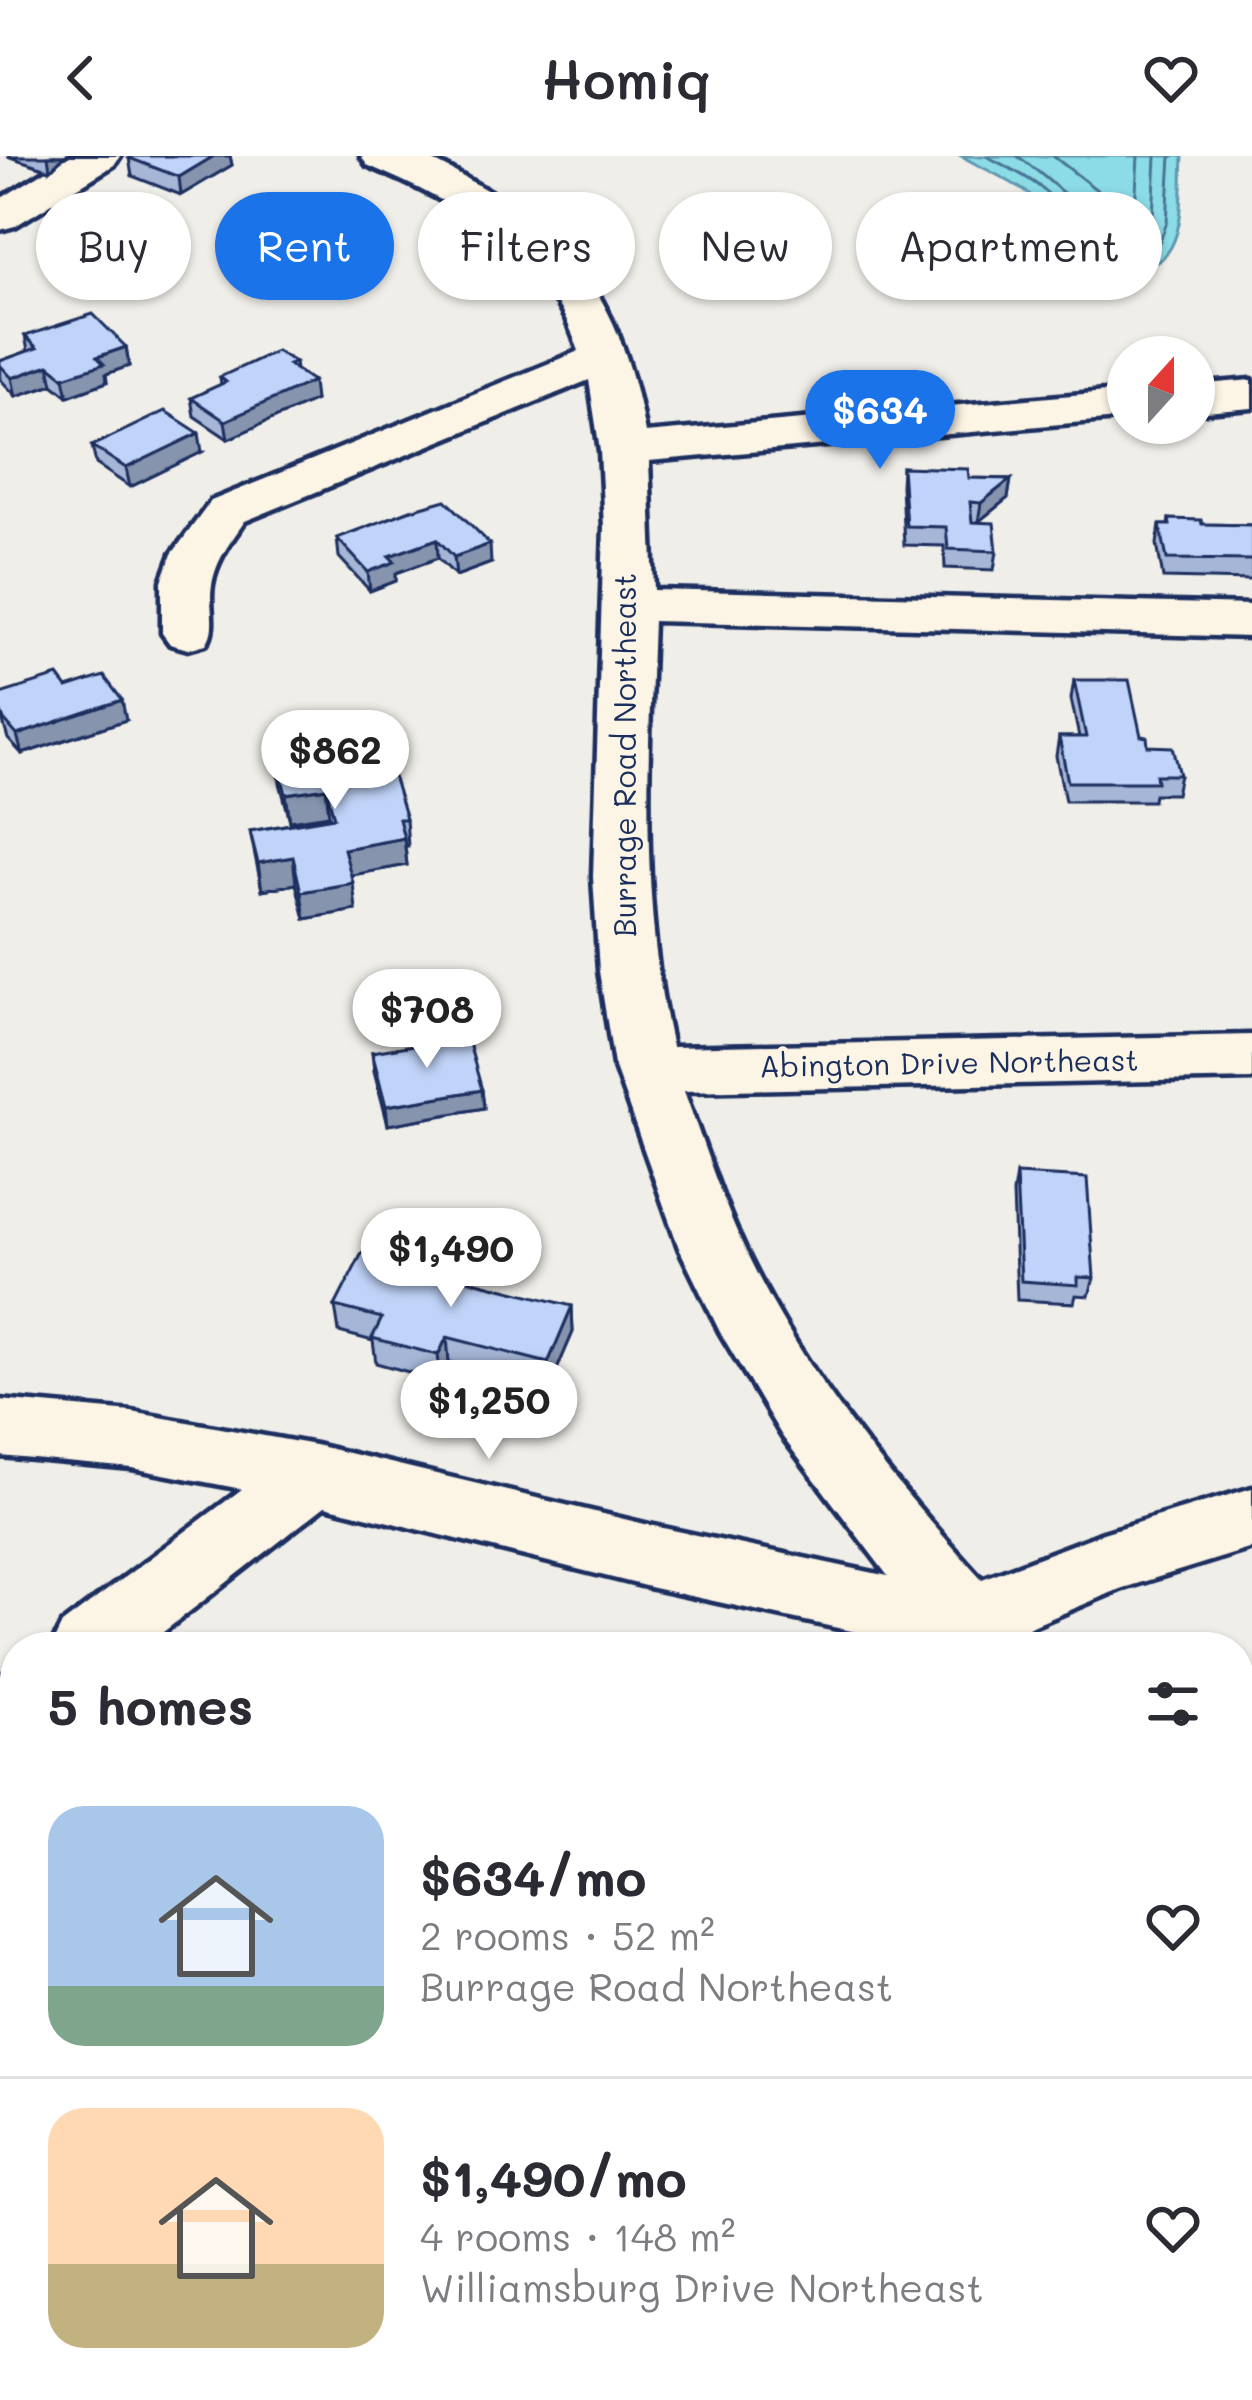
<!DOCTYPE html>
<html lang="en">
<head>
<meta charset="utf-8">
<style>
	body { margin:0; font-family:Mali,sans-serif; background:#f2f2f3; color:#2b2b33; height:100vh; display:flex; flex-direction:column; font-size:45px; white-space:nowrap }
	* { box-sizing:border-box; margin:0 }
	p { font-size:39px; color:#7c7c81 }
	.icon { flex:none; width:66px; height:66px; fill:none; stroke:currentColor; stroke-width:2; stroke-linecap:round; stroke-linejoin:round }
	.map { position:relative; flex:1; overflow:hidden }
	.drawer { position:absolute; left:0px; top:1476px; width:1254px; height:768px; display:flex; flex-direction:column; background:#fff; border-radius:48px 48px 0 0; box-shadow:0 3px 9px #0004 }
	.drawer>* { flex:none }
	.top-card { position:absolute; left:36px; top:36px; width:1182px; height:108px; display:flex; gap:24px }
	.needle { width:78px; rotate:21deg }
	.fabs { position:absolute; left:1107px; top:180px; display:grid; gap:24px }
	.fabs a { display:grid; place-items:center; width:108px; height:108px; border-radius:50%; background:#fff; box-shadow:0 3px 9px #0004; font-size:60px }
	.price { position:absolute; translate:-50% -102px; padding:0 27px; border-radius:42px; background:#fff; color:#222; font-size:39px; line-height:78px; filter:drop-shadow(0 3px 6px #0008) }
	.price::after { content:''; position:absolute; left:50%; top:72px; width:36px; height:27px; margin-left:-18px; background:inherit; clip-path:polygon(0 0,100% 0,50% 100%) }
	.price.selected { background:#1a73e8; color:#fff }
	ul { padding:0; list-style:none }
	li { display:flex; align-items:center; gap:36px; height:300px; padding:0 48px }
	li+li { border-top:3px solid #e1e1e2 }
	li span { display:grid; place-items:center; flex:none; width:336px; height:240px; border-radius:36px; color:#555 }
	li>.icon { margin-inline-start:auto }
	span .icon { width:144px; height:144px; fill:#fffc; stroke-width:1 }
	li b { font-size:51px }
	h2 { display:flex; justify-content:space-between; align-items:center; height:144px; padding:0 48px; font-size:51px }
	.pill { padding:0 42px; border-radius:54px; background:#fff; box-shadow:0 3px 9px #0004; font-size:42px; line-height:108px }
	.pill.selected { background:#1a73e8; color:#fff }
	header { display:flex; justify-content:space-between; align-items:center; height:156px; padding:0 48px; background:#fff; font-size:54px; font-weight:600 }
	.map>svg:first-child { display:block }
	.water { fill:#8bdce6; stroke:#5e97b0; stroke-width:3 }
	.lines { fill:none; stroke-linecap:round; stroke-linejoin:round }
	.shore { stroke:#487494; stroke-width:3 }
	.minor-casing { stroke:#1b2f5e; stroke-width:9 }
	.minor { fill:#fcf5e5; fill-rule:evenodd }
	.wall { fill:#a5b6d6; stroke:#1b2f5e; stroke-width:3 }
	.shaded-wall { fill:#8694ae; stroke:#1b2f5e; stroke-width:3 }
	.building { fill:#c0d4f9; stroke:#1b2f5e; stroke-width:3 }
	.labels { text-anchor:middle; stroke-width:9; stroke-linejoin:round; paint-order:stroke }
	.street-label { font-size:30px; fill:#1b2f5e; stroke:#fcf5e5 }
</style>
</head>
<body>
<header><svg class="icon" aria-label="back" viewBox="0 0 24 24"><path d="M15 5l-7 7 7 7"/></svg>Homiq<svg class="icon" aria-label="heart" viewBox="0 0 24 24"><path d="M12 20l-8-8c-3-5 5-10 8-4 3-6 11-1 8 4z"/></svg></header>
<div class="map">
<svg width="1252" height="2244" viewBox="0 0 1252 2244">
	<rect width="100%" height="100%" fill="#f0eee9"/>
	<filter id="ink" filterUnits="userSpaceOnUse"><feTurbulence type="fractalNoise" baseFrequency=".00833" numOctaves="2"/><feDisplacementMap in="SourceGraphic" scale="24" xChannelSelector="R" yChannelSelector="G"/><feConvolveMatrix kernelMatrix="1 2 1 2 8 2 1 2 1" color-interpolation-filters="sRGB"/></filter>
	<g filter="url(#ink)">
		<path class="water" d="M961 0H1183C1181 29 1185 65 1171 91 1138 149 1055 57 1026 36 1006 22 982 12 961 0Z"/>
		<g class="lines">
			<g class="shore">
				<path d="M986 0C1003 9 1021 17 1036 28 1070 54 1102 98 1148 95L1160 85 1167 66 1171 0"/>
				<path d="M1017 0C1056 25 1097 79 1146 79L1153 62 1156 0"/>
				<path d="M1053 0 1129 59 1135 54 1138 0"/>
			</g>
			<g class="minor-casing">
				<g id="minor">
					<path d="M70 0H120L114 9 15 70 0 74V43Z"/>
					<path d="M361 0C379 0 400 0 417 0 437 4 459 19 476 28 585 88 624 160 645 277L1128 234V262L649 305 654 434 1252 449V481L653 465C648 607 640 752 672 891L1252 879V923L684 935C705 992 724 1052 751 1106 809 1224 893 1326 982 1423L1103 1377 1252 1332V1392L1120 1433 1028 1472 1037 1491H952L893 1484 649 1431 325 1350 144 1491H51L62 1468 242 1333 132 1312 0 1300V1244L132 1256 315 1289 649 1369 888 1420 782 1280 720 1176 679 1092 614 909 599 815 593 721 604 371 600 295 589 224 245 365C231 385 216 404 212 429 208 450 218 471 206 488L188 493 170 488 162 477V425L172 398 211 345 579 195C546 95 459 48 367 9Z"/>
					<path d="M1252 224V252L1194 257V229Z"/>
					<path d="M15 1514V1586L0 1592V1519Z"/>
					<path d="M1239 1697 1252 1702V1784L1239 1779Z"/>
				</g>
			</g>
			<use href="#minor" class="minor"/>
		</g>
		<g class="wall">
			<path d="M7 0H64L50 14Z"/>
			<path d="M132 0H230L232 9 181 39 132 20 129 2Z"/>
			<path d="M25 180 126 191 129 210 106 218 107 226 68 240 53 228 16 240 1 224 0 205 28 195Z"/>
			<path d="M295 206 296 214 315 244 228 283 194 260 191 242 221 228 220 221Z"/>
			<path d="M92 290 202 296 130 331 96 308Z"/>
			<path d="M902 311 969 322 1011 323 1008 342 978 366 997 395 994 414 945 412 944 390 904 389 901 330Z"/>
			<path d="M411 354 491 407 456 420 438 402 396 417V425L370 435 339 401 337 382Z"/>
			<path d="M1169 363 1202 368 1252 369V424L1163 422 1157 388 1160 369H1168Z"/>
			<path d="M1074 524 1141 580 1148 590 1180 619 1176 638H1154L1153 645H1065L1056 600 1059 581H1079L1071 543Z"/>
			<path d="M67 532 126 564 22 598 8 583 0 556V538Z"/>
			<path d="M276 600 383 604 406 663 408 690H405L407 709 351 719 356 754 305 763 296 728 262 734 250 675 330 661 329 659 290 665 280 627Z"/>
			<path d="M372 896 482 934 484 952 388 969 374 915Z"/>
			<path d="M1016 1018 1094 1122 1089 1140 1076 1139 1074 1147 1017 1144 1013 1037Z"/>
			<path d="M335 1150H572L573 1176 549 1232 449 1206 441 1225 376 1207 373 1185 339 1176Z"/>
			<path d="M1252 2206V2244H1240L1230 2230 1239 2229V2217Z"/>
		</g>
		<g class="shaded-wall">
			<path d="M48 0H64L50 14Z"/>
			<path d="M214 0H230L232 9 181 39 179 21Z"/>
			<path d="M126 191 129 210 106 218 107 226 68 240 64 221 97 201Z"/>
			<path d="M49 209 53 228 16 240 12 222Z"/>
			<path d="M313 225 315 244 228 283 225 265Z"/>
			<path d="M199 277 202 296 130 331 126 312Z"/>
			<path d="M1011 323 1008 342 978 366 981 347Z"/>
			<path d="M437 383 438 402 396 417V425L370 435 368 416 389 400Z"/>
			<path d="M490 388 491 407 456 420 454 401Z"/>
			<path d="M122 544 126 564 22 598 17 579Z"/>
			<path d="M326 632 329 659 290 665 286 638Z"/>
			<path d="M404 682 407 709 347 720 344 693Z"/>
			<path d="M293 701 296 728 262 734 258 707Z"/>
			<path d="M353 727 356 754 305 763 301 736Z"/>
			<path d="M482 934 484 952 388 969 386 950Z"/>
			<path d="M572 1150 573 1176 549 1232 548 1207Z"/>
			<path d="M447 1181 449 1206 441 1225 438 1199Z"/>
		</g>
		<g class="building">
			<path d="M132 0H214L179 21 129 2Z"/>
			<path d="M93 158 126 191 97 201 104 208 64 221 49 209 12 222 0 209V205L37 192 25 180Z"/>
			<path d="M276 195 295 206 289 209 313 225 225 265 191 242 226 226 220 221Z"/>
			<path d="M165 255 199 277 126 312 92 290Z"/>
			<path d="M902 311 968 313 969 322 1011 323 981 347 970 346 972 366 994 367 997 395 948 393 946 371 906 370Z"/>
			<path d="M446 344 490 388 454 401 437 383 389 400 395 406 368 416 337 382 411 354Z"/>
			<path d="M1169 363 1201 364 1202 368 1252 369V404L1167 403 1160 369H1170Z"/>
			<path d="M58 520 67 532 104 520 122 544 17 579 4 564 0 553V538Z"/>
			<path d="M1074 524H1129L1141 580 1147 581 1148 590 1173 591 1180 619H1156L1157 626H1068L1059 581H1086Z"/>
			<path d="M377 584 383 604 388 603 406 663H399L404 682 344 693 353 727 301 736 293 701 258 707 250 675 334 661 326 632 286 638 276 600Z"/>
			<path d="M467 880 482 934 386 950 372 896Z"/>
			<path d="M1016 1018 1087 1022 1094 1122 1078 1121V1129L1021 1125Z"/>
			<path d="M362 1097 572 1150 548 1207 447 1181 438 1199 372 1182 382 1162 335 1150Z"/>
			<path d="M1252 2206V2229L1241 2215Z"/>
			<path d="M109 2229H242L245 2244H112Z"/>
		</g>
	</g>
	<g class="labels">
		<g class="street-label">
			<text transform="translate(626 599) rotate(-90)" y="10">Burrage Road Northeast</text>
			<text transform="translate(949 908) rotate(-1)" y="10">Abington Drive Northeast</text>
		</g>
	</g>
</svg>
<div class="fabs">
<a><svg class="needle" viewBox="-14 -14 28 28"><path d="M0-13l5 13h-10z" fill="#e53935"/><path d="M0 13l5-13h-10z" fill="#7c7c81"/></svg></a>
</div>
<b class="price selected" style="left:880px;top:316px">$634</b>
<b class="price" style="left:335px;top:656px">$862</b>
<b class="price" style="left:427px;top:915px">$708</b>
<b class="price" style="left:451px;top:1154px">$1,490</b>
<b class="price" style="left:489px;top:1306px">$1,250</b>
<div class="top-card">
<a class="pill">Buy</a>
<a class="pill selected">Rent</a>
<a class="pill">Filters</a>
<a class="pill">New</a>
<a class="pill">Apartment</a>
</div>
<section class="drawer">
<h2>5 homes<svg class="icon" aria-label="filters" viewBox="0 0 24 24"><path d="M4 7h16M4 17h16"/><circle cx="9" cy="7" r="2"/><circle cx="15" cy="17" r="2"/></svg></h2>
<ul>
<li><span style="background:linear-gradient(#a9c7e8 75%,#7fa58c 0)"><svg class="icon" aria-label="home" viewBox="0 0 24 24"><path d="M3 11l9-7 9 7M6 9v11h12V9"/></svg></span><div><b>$634/mo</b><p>2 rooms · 52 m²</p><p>Burrage Road Northeast</p></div><svg class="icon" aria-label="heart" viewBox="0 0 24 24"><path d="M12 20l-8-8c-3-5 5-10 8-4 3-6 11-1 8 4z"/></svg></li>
<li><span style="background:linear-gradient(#ffd9b3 65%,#c2b280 0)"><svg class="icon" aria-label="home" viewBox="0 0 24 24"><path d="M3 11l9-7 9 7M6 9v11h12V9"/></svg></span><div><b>$1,490/mo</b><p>4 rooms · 148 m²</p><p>Williamsburg Drive Northeast</p></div><svg class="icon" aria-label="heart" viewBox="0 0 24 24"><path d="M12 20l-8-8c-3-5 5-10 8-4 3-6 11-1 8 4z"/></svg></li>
</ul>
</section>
</div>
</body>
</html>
